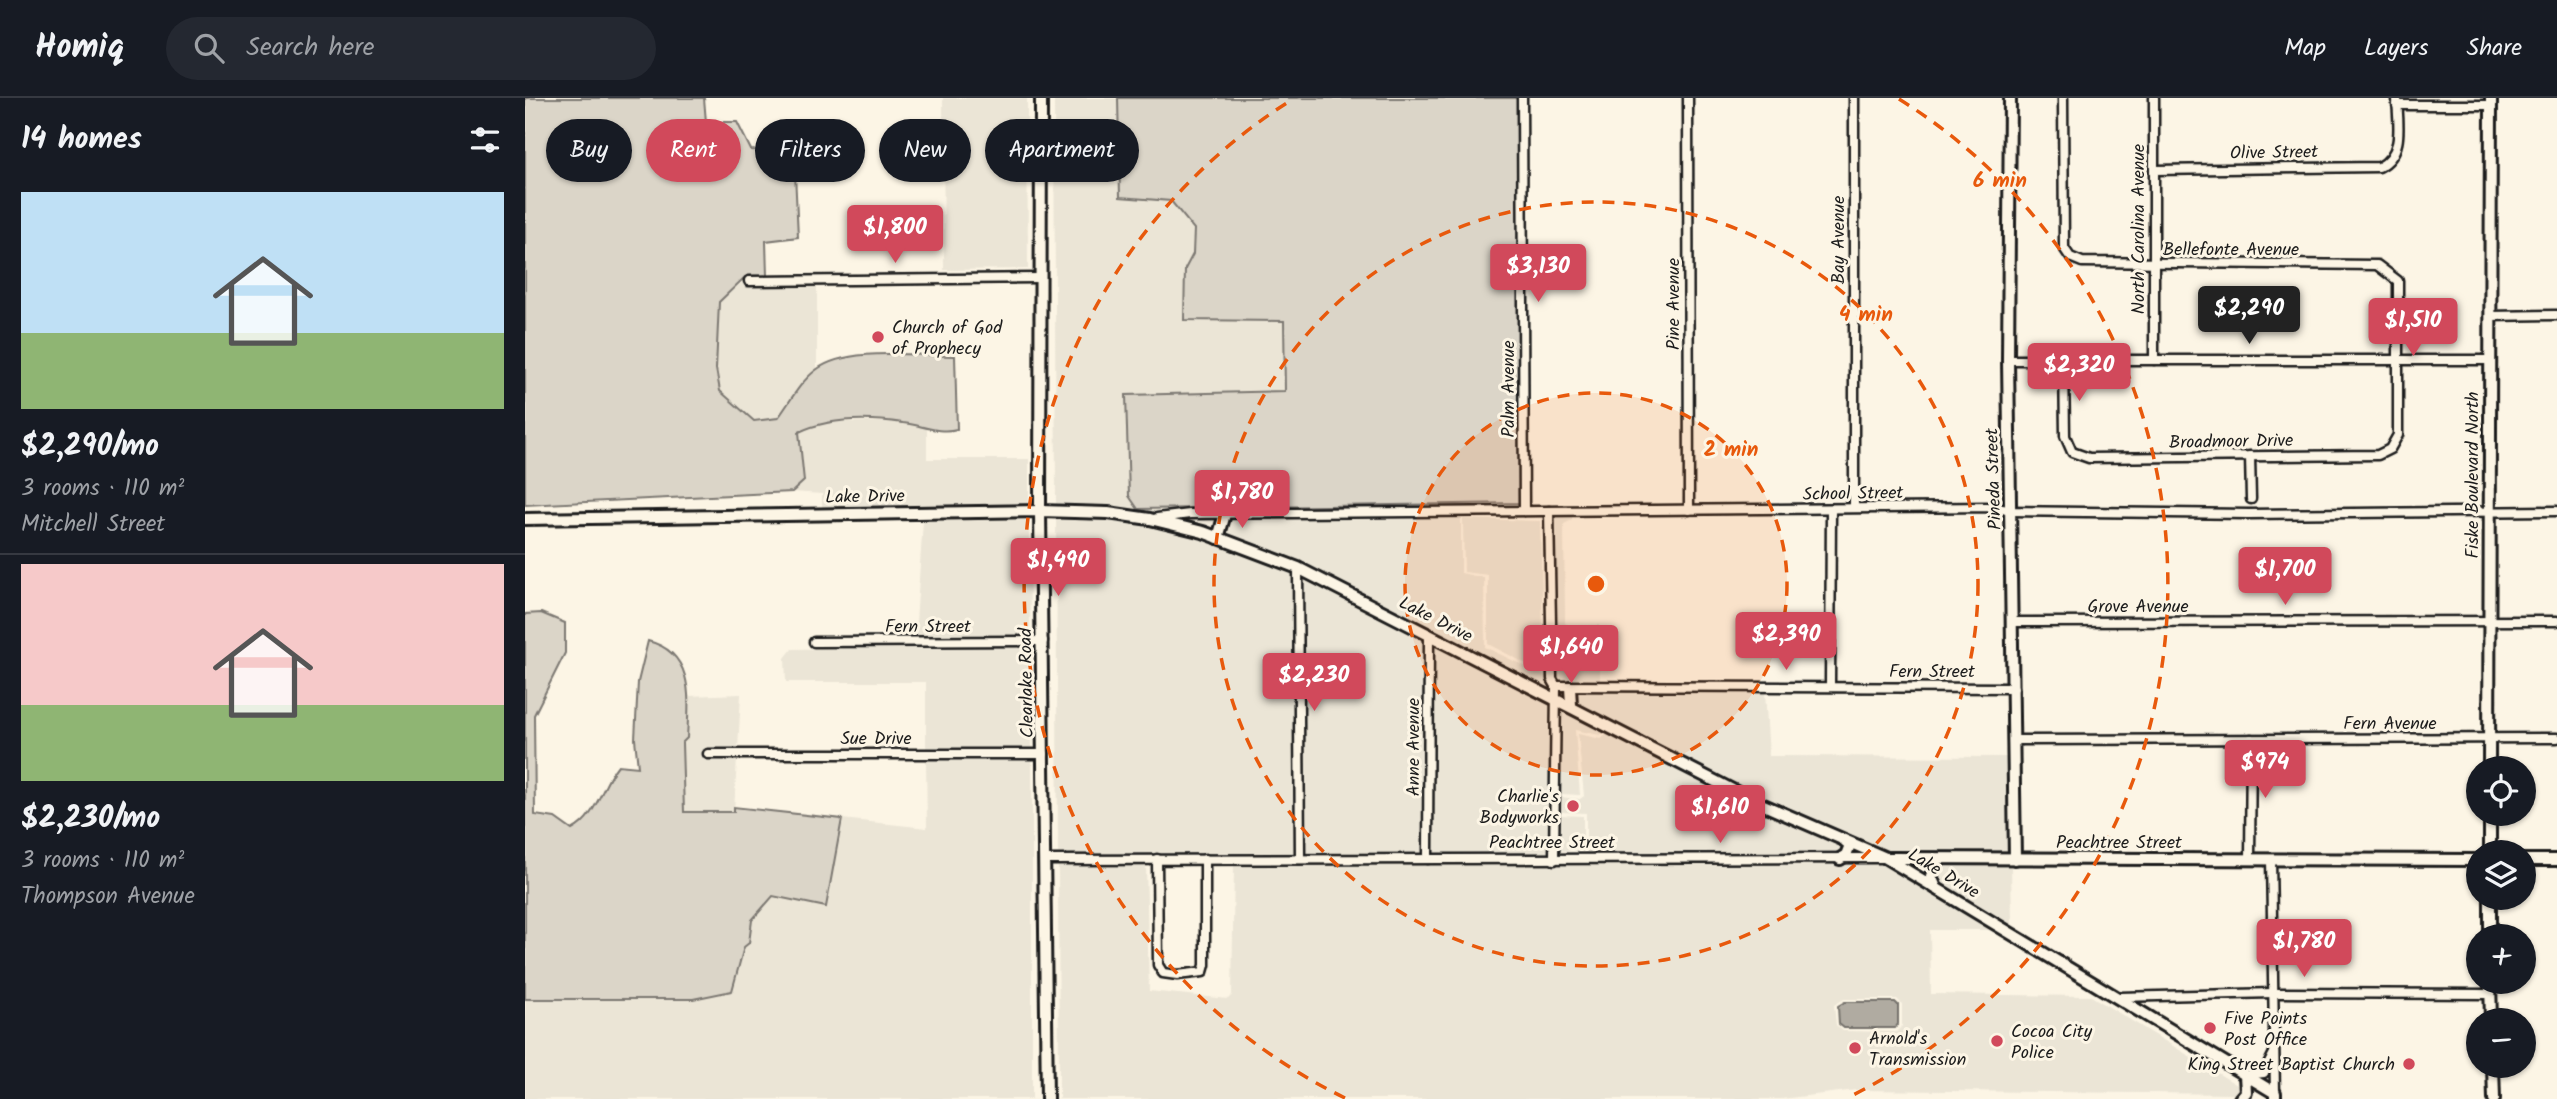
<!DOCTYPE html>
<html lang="en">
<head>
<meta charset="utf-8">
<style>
	body { margin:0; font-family:Kalam,sans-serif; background:#242831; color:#f1f3f6; height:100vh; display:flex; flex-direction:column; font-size:26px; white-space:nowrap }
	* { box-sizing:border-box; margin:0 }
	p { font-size:23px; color:#9ea1a6 }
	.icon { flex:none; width:38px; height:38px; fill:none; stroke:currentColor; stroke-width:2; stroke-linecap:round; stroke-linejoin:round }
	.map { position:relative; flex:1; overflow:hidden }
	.sheet { display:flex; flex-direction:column; background:#171b24; width:525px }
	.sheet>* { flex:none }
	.hud { position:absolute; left:21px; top:21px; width:665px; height:63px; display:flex; gap:14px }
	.buttons { position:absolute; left:1941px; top:658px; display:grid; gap:14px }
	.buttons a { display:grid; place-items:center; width:70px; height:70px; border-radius:50%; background:#171b24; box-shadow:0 2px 5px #0004; font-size:35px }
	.price { position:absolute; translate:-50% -60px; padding:0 16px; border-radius:7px; background:#d1495b; color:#fff; font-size:23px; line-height:46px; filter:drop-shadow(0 2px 4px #0008) }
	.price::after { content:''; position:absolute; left:50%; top:42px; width:21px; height:16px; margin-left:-10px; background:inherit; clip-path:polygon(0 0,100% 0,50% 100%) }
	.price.active { background:#222; color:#fff }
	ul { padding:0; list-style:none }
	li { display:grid; align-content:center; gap:14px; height:371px; padding:0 21px }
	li+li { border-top:2px solid #363941 }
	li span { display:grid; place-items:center; height:217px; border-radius:0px; color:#555 }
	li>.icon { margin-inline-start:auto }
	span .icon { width:126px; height:126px; fill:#fffc; stroke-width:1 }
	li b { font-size:30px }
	h2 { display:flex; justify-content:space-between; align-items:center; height:84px; padding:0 21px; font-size:30px }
	.pill { padding:0 24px; border-radius:32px; background:#171b24; box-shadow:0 2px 5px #0004; font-size:24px; line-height:63px }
	.pill.active { background:#d1495b; color:#fff }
	header { display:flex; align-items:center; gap:42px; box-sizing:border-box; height:98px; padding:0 35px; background:#171b24; border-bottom:2px solid #363941 }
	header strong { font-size:33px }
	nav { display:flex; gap:38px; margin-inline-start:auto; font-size:24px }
	.search { width:490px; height:63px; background:#242831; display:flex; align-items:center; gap:18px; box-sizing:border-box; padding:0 24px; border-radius:38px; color:#9ea1a6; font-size:26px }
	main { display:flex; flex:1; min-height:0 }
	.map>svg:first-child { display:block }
	.built { fill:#ebe5d6; fill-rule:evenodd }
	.green { fill:#dbd5c8; stroke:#7c7872; stroke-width:2 }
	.water { fill:#b0aba1; stroke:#75726c; stroke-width:2 }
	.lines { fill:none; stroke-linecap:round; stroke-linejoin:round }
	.street-casing { stroke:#1c1c1c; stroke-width:13 }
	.secondary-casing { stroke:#1c1c1c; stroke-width:16 }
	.street { stroke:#fcf5e5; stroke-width:8 }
	.secondary { stroke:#fcf5e5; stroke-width:10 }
	.ring { fill:none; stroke:#e8590c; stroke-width:3.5; stroke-dasharray:12 9 }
	.poi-dot { fill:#d1495b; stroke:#fcf5e5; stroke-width:2.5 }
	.labels { text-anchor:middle; stroke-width:6; stroke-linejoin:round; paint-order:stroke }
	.street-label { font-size:18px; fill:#1c1c1c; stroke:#fcf5e5 }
	.poi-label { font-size:18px; fill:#1c1c1c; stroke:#fcf5e5; text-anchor:start }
	.centre { fill:#e8590c; stroke:#fcf5e5; stroke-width:3.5 }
	.ring-label { font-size:21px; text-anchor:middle; font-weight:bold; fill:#e8590c; stroke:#fcf5e5; stroke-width:6; stroke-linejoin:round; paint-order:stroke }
</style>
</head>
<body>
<header>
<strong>Homiq</strong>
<div class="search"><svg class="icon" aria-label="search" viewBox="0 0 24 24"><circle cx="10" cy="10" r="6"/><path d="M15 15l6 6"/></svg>Search here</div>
<nav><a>Map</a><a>Layers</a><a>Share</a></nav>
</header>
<main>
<section class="sheet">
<h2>14 homes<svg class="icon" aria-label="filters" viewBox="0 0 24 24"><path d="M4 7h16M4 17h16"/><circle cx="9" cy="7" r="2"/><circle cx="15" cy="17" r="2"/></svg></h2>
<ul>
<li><span style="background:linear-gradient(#bfe0f5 65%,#8fb573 0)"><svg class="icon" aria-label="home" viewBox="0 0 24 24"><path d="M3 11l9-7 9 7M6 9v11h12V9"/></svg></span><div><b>$2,290/mo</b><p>3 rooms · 110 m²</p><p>Mitchell Street</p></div></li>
<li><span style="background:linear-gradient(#f6c9c9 65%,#8fb573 0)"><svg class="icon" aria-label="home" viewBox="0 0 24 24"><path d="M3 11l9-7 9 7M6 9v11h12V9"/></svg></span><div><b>$2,230/mo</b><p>3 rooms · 110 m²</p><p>Thompson Avenue</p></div></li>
</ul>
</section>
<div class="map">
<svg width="2032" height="1001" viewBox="0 0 2032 1001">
	<rect width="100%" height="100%" fill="#fcf5e5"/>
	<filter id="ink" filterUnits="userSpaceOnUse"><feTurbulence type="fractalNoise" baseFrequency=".0143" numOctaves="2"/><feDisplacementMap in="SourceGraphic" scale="14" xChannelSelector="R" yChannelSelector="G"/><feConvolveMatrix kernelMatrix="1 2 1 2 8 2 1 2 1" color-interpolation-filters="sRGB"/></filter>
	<g filter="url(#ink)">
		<g class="built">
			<path d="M418 0H502L503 171 419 172Z"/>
			<path d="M529 0H593L595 99 646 103 669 131 668 156 660 171 759 223 761 293 601 297 995 405V408L698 410 625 417 583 410 531 408Z"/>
			<path d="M220 182 221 188 292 187V271L274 290 254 320 229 323 195 293 191 271 194 204Z"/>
			<path d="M297 324H375L402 329V361H504V408L297 412V396L267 394 279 383 274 334Z"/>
			<path d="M504 417 505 538 390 539 398 423H297Z"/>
			<path d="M1028 417H1047V422L1039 426 1040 525 1044 528 1074 527 1075 584H1034L1031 579Z"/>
			<path d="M531 418 583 419 625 426 677 438 769 473 771 756 533 757Z"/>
			<path d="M936 418V475L959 480 960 549 1020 578 1022 574V523L1023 581 1027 592 777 465 699 437 703 421Z"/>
			<path d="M938 421 1015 423 1019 575 963 546V477L939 474Z"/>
			<path d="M778 477 900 540 899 757 779 756Z"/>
			<path d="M908 544 1027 602 1025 758 907 757Z"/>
			<path d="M505 547 506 652 401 651V584H261L260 560 267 551Z"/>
			<path d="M1240 593 1244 658 1485 659 1486 757 1362 756 1229 698 1049 604 1048 594Z"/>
			<path d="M216 596 213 651H179L180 660H212L209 714H159L157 644 162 640 163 598Z"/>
			<path d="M1035 610 1082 633 1075 637 1050 632 1055 697 1036 696Z"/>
			<path d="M1085 634 1318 746V754L1314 756 1033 757H1058L1061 753V715L1034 714V699L1055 701 1059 698 1053 636 1076 641Z"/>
			<path d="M401 661H507V1001H0V901L125 902 224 845 227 822 248 798 301 809 317 721 402 730Z"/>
			<path d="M1035 717 1058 718V753H1035Z"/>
			<path d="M1313 765H1360L1474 832H1405L1406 896 1566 898 1717 990 1714 996 1331 992 1256 1001H534L533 766H621L624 893 703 901 707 897 709 766ZM1319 901H1372L1377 906V928L1371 934 1318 933 1311 927 1309 907Z"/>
			<path d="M1415 765 1486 766 1487 829 1414 787 1410 778Z"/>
		</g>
		<g class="green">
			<path d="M0 0H179L181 24H212L226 52 269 54 273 139 241 143 242 178 220 179 194 204 191 271 195 293 229 323 253 320C265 304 275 284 291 272 322 248 391 258 430 258L432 331C413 336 397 327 378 325 344 320 304 320 274 334L279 383 267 394 0 407Z"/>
			<path d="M593 0H993L995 405 613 411 604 398 601 297 760 293 759 223 659 222 660 171 668 156 669 131 646 103 595 99Z"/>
			<path d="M16 515 40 525V555L9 617 10 717 30 720 47 732C72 719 76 688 93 667L113 669 110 641 113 584 123 543C170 555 164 601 162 640L157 645 159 714H209V709L317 721 301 809 248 798 227 822 224 845 219 849 207 893 168 901H0V516Z"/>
		</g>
		<path class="water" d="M1320 904H1370L1373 907V926L1370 930H1319L1314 926 1313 908Z"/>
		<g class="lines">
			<g class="street-casing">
				<g id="street">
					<path d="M997 0 999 413"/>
					<path d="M1163 0 1164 412"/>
					<path d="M1329 0V409"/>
					<path d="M1538 0 1539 150 1545 159 1557 164 1852 167 1873 183V337L1865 351 1853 357 1564 360 1547 354 1540 338 1539 262"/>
					<path d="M1629 0V262"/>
					<path d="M1872 7H1966"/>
					<path d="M1630 72 1854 69C1880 56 1873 26 1872 0"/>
					<path d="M224 183 516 180"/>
					<path d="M1965 218 2032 217"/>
					<path d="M1483 262H1965"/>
					<path d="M1725 358 1726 401"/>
					<path d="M1024 413 1027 581 1031 588 1029 762"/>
					<path d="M632 420 665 416 1467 409 1487 413 1724 416 2032 413"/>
					<path d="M773 470 775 761"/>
					<path d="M1489 524 2032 523"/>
					<path d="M289 544 518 543"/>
					<path d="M1031 588 1489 590"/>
					<path d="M1305 588 1306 412"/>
					<path d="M1489 642 2032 640"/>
					<path d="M183 656H519"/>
					<path d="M632 761 633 867 638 875 652 877 678 874 680 867V761"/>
					<path d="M903 761 904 537"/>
					<path d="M1746 761 1750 995"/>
					<path d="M520 762 1358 760"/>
					<path d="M1725 762 1726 641"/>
					<path d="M1595 899 1748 895 1965 896"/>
					<path d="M1721 977 1739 975 1748 957"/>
				</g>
			</g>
			<g class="secondary-casing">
				<g id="secondary">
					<path d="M516 0 515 413 522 1001"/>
					<path d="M1485 0 1483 262 1490 761"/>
					<path d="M0 421 515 413 583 415 625 421 678 434 773 470 1227 702 1361 760 1750 995V1001"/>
					<path d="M693 440 700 416"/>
					<path d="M1045 589 1046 607"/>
					<path d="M1964 670 1966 0"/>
					<path d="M1965 716V754"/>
					<path d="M1364 760 1953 762"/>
					<path d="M1315 761 1321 757 1325 747 1320 743"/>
					<path d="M1998 762H2032"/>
					<path d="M1411 790 1406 778 1412 761"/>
					<path d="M1965 838V800"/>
					<path d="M1965 884 1966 922"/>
					<path d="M1968 968 1969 1001"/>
					<path d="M1715 1001 1721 994 1720 977"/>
				</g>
			</g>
			<use href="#street" class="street"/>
			<use href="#secondary" class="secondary"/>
		</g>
	</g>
	<circle cx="1071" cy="486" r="191" fill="#e8590c" fill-opacity=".12"/>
	<g class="ring">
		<circle cx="1071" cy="486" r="191"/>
		<circle cx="1071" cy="486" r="382"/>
		<path d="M820 1000A572 572 0 0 1 768 1M1374 1A572 572 0 0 1 1322 1000"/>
	</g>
	<g class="poi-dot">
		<circle cx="353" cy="239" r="7"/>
		<circle cx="1048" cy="708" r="7"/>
		<circle cx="1685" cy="930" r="7"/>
		<circle cx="1472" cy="943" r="7"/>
		<circle cx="1330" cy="950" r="7"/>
		<circle cx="1884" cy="966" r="7"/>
	</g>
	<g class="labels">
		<g class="street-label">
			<text transform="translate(1749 54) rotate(-1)" y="6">Olive Street</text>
			<text transform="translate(1613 131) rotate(-90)" y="6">North Carolina Avenue</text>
			<text transform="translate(1313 142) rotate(-90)" y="6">Bay Avenue</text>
			<text x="1706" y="157">Bellefonte Avenue</text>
			<text transform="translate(1148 206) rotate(-90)" y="6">Pine Avenue</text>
			<text transform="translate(983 291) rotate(-90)" y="6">Palm Avenue</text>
			<text transform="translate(1706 343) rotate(-1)" y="6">Broadmoor Drive</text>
			<text transform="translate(1947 377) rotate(-90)" y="6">Fiske Boulevard North</text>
			<text transform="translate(1468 381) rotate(-92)" y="6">Pineda Street</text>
			<text transform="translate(1328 395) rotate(-1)" y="6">School Street</text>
			<text transform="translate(340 398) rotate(-1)" y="6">Lake Drive</text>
			<text x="1613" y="514">Grove Avenue</text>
			<text transform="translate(911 521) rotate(27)" y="6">Lake Drive</text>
			<text x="403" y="534">Fern Street</text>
			<text x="1407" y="579">Fern Street</text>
			<text transform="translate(501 585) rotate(-91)" y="6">Clearlake Road</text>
			<text x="1865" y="631">Fern Avenue</text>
			<text x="351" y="646">Sue Drive</text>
			<text transform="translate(888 649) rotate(-90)" y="6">Anne Avenue</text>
			<text x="1027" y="750">Peachtree Street</text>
			<text x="1594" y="750">Peachtree Street</text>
			<text transform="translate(1419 775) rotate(31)" y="6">Lake Drive</text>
		</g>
		<g class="poi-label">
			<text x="367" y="235">Church of God<tspan x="367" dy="21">of Prophecy</tspan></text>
			<text x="1034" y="704" text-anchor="end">Charlie's<tspan x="1034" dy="21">Bodyworks</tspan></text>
			<text x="1699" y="926">Five Points<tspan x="1699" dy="21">Post Office</tspan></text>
			<text x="1486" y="939">Cocoa City<tspan x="1486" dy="21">Police</tspan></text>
			<text x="1344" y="946">Arnold's<tspan x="1344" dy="21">Transmission</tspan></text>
			<text x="1870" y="972" text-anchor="end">King Street Baptist Church</text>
		</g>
	</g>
	<circle cx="1071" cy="486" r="10" class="centre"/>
	<g class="ring-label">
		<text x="1475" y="89">6 min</text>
		<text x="1341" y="223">4 min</text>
		<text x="1206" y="358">2 min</text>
	</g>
</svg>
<div class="buttons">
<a><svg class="icon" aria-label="locate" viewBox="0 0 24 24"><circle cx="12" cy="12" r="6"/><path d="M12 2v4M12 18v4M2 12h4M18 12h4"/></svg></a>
<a><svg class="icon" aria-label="layers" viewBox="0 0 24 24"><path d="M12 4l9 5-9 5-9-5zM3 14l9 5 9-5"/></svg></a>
<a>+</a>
<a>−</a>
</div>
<b class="price" style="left:370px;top:167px">$1,800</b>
<b class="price" style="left:1013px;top:206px">$3,130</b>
<b class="price active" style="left:1724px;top:248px">$2,290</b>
<b class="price" style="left:1888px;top:260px">$1,510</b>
<b class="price" style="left:1554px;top:305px">$2,320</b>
<b class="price" style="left:717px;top:432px">$1,780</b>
<b class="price" style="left:533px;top:500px">$1,490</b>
<b class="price" style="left:1760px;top:509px">$1,700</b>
<b class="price" style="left:1261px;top:574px">$2,390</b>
<b class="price" style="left:1046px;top:587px">$1,640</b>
<b class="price" style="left:789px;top:615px">$2,230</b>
<b class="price" style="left:1740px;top:702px">$974</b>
<b class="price" style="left:1195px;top:747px">$1,610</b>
<b class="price" style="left:1779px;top:881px">$1,780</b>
<div class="hud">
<a class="pill">Buy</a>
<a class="pill active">Rent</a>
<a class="pill">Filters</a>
<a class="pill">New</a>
<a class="pill">Apartment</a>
</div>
</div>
</main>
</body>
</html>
